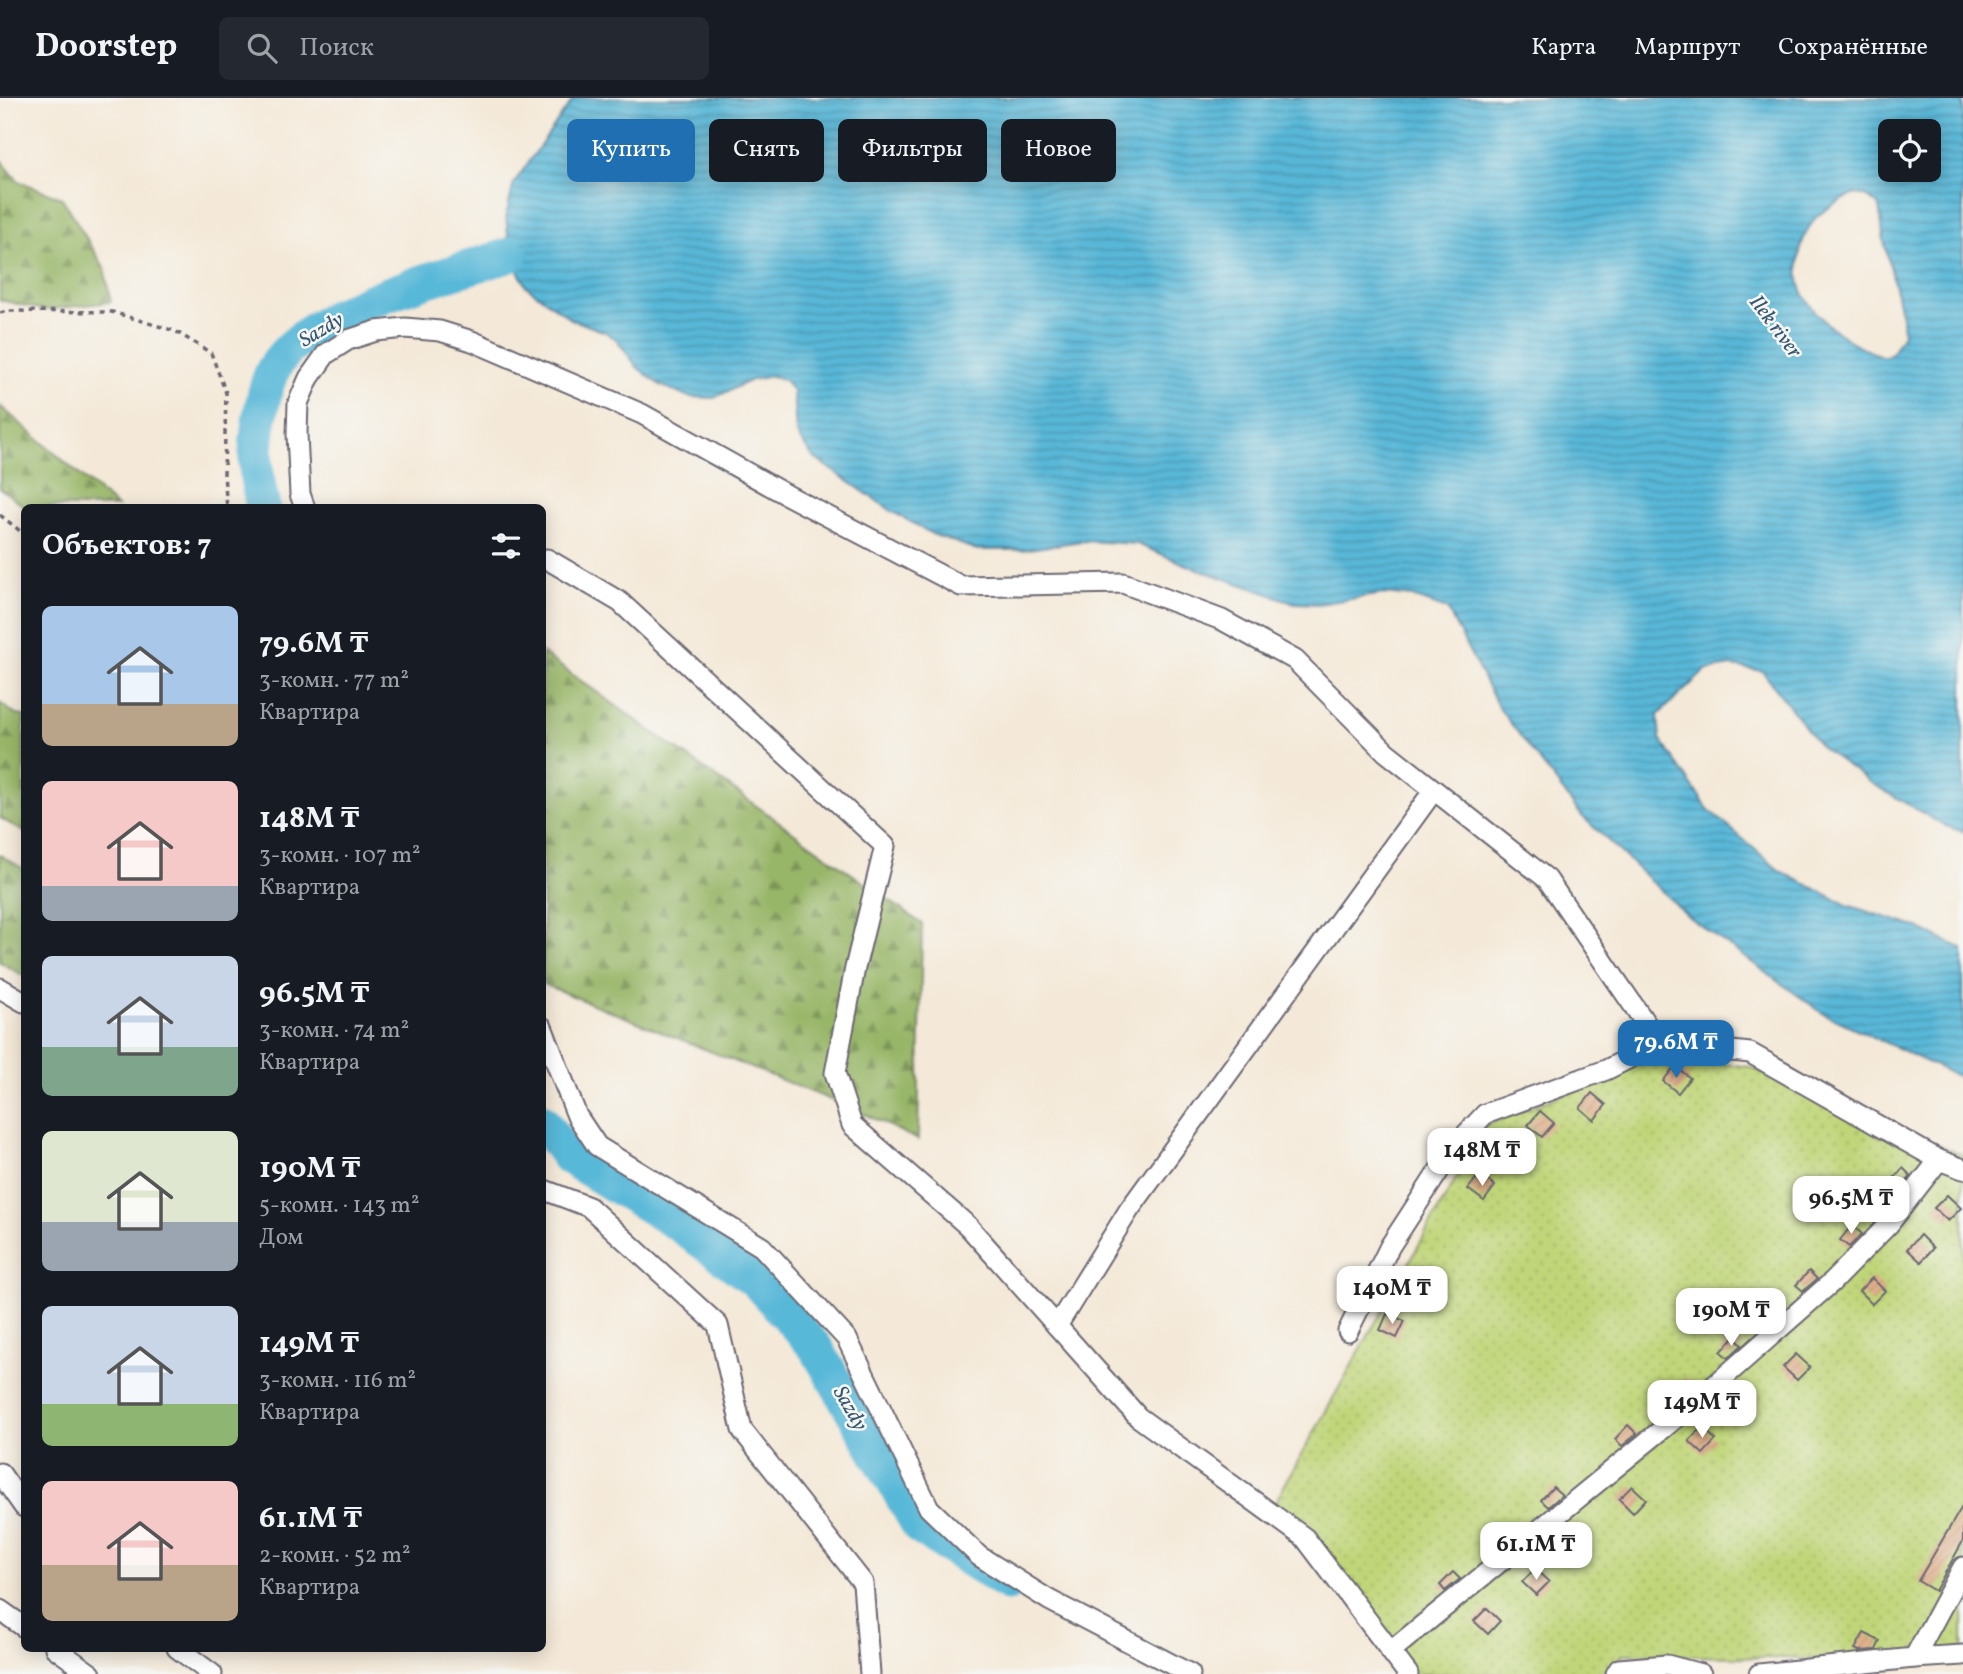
<!DOCTYPE html>
<html lang="ru">
<head>
<meta charset="utf-8">
<style>
	body { margin:0; font-family:Vollkorn,serif; background:#242831; color:#f1f3f6; height:100vh; display:flex; flex-direction:column; font-size:26px; white-space:nowrap }
	* { box-sizing:border-box; margin:0 }
	p { font-size:23px; color:#9ea1a6 }
	.icon { flex:none; width:38px; height:38px; fill:none; stroke:currentColor; stroke-width:2; stroke-linecap:round; stroke-linejoin:round }
	.map { position:relative; flex:1; overflow:hidden }
	.details { position:absolute; left:21px; top:406px; width:525px; height:1148px; display:flex; flex-direction:column; background:#171b24; border-radius:10px; box-shadow:0 4px 18px #0003 }
	.details>* { flex:none }
	.hud { position:absolute; left:567px; top:21px; width:665px; height:63px; display:flex; gap:14px }
	.tools { position:absolute; left:1878px; top:21px; display:grid; gap:14px }
	.tools a { display:grid; place-items:center; width:63px; height:63px; border-radius:10px; background:#171b24; box-shadow:0 4px 18px #0003; font-size:35px }
	.price { position:absolute; translate:-50% -60px; padding:0 16px; border-radius:14px; background:#fff; color:#222; font-size:23px; line-height:46px; filter:drop-shadow(0 2px 4px #0008) }
	.price::after { content:''; position:absolute; left:50%; top:42px; width:21px; height:16px; margin-left:-10px; background:inherit; clip-path:polygon(0 0,100% 0,50% 100%) }
	.price.current { background:#1f6fb2; color:#fff }
	ul { padding:0; list-style:none }
	li { display:flex; align-items:center; gap:21px; height:175px; padding:0 21px }
	li span { display:grid; place-items:center; flex:none; width:196px; height:140px; border-radius:10px; color:#555 }
	li>.icon { margin-inline-start:auto }
	span .icon { width:84px; height:84px; fill:#fffc; stroke-width:1 }
	li b { font-size:30px }
	h2 { display:flex; justify-content:space-between; align-items:center; height:84px; padding:0 21px; font-size:30px }
	.tag { padding:0 24px; border-radius:10px; background:#171b24; box-shadow:0 4px 18px #0003; font-size:24px; line-height:63px }
	.tag.current { background:#1f6fb2; color:#fff }
	header { display:flex; align-items:center; gap:42px; box-sizing:border-box; height:98px; padding:0 35px; background:#171b24; border-bottom:2px solid #363941 }
	header strong { font-size:33px }
	nav { display:flex; gap:38px; margin-inline-start:auto; font-size:24px }
	.search { width:490px; height:63px; background:#242831; display:flex; align-items:center; gap:18px; box-sizing:border-box; padding:0 24px; border-radius:10px; color:#9ea1a6; font-size:26px }
	.map>svg:first-child { display:block }
	.grass { fill:url(#grass-dots); stroke:#717c5a; stroke-width:2 }
	.forest { fill:url(#forest-firs); stroke:#5d6c52; stroke-width:2 }
	.water { fill:url(#water-rules); stroke:#3e6d8a; stroke-width:2; fill-rule:evenodd }
	.lines { fill:none; stroke-linecap:round; stroke-linejoin:round }
	.river { stroke:#59b8d8; stroke-width:35 }
	.building { fill:url(#building-hatch) }
	.minor-casing { stroke:#6c6872; stroke-width:23 }
	.path { stroke:#6c6872; stroke-width:3.5; stroke-dasharray:5 5; stroke-linecap:butt }
	.minor { stroke:#fff; stroke-width:19 }
	.labels { text-anchor:middle; stroke-width:5; stroke-linejoin:round; paint-order:stroke }
	.water-label { font-size:21px; font-style:italic; fill:#355672; stroke:#f6f6f2 }
</style>
</head>
<body>
<header>
<strong>Doorstep</strong>
<div class="search"><svg class="icon" aria-label="search" viewBox="0 0 24 24"><circle cx="10" cy="10" r="6"/><path d="M15 15l6 6"/></svg>Поиск</div>
<nav><a>Карта</a><a>Маршрут</a><a>Сохранённые</a></nav>
</header>
<div class="map">
<svg width="1963" height="1576" viewBox="0 0 1963 1576">
	<defs>
		<pattern id="grass-dots" width="8" height="8" patternUnits="userSpaceOnUse" patternTransform="scale(1.75)"><rect width="8" height="8" fill="#c0d578"/><path d="M2 2h.1M6 6h.1" fill="none" stroke="#a5b769" stroke-width="1.8" stroke-linecap="round"/></pattern>
		<pattern id="forest-firs" width="22" height="20" patternUnits="userSpaceOnUse" patternTransform="scale(1.75)"><rect width="22" height="20" fill="#98b668"/><path d="M5 1l3.5 6h-7zM16 11l3.5 6h-7z" fill="#7c9457"/></pattern>
		<pattern id="water-rules" width="6" height="5" patternUnits="userSpaceOnUse" patternTransform="scale(1.75)"><rect width="6" height="5" fill="#59b8d8"/><path d="M0 2.5h6" fill="none" stroke="#4995b0"/></pattern>
		<pattern id="building-hatch" width="6" height="6" patternUnits="userSpaceOnUse" patternTransform="scale(1.75)"><rect width="6" height="6" fill="#e0b08b"/><path d="M-1 1l2-2M0 6l6-6M5 7l2-2" fill="none" stroke="#c09779"/></pattern>
	</defs>
	<rect width="100%" height="100%" fill="#f6f6f2"/>
	<filter id="ink" filterUnits="userSpaceOnUse"><feTurbulence type="fractalNoise" baseFrequency=".0143" numOctaves="2"/><feDisplacementMap in="SourceGraphic" scale="14" xChannelSelector="R" yChannelSelector="G"/><feConvolveMatrix kernelMatrix="1 2 1 2 8 2 1 2 1" color-interpolation-filters="sRGB"/></filter>
	<filter id="wash" filterUnits="userSpaceOnUse"><feTurbulence type="fractalNoise" baseFrequency=".00686" numOctaves="4" result="noise"/><feDisplacementMap in="SourceGraphic" scale="28" xChannelSelector="R" yChannelSelector="G"/><feGaussianBlur stdDeviation="1.57" result="paint"/><feColorMatrix in="noise" values="0 0 0 0 0 0 0 0 0 0 0 0 0 0 0 0 0 1.4 0 .05"/><feComposite in="paint" operator="in"/></filter>
	<g filter="url(#wash)">
		<rect width="100%" height="100%" fill="#f4e9d8"/>
		<path class="grass" d="M1660 958 1750 969 1963 1057V1565L1622 1556 1614 1576H1410L1273 1408 1486 1027Z"/>
		<g class="forest">
			<path d="M0 61 18 83 62 100 104 169 111 204 44 212 0 202Z"/>
			<path d="M0 308 117 409H25L0 390Z"/>
			<path d="M542 555 922 826 918 1042 856 1012 543 886Z"/>
			<path d="M0 605 16 617 24 618V734L0 720Z"/>
			<path d="M0 757 24 771V878L0 864Z"/>
		</g>
		<path class="water" d="M574 0H1963V734L1943 727 1871 685 1820 648 1762 573 1732 568 1706 572 1658 617 1660 641 1708 711 1780 773 1847 807 1916 829 1963 851V981L1824 916 1690 820 1582 718 1499 610 1447 511 1413 499 1383 496 1318 506 1295 505 1197 471 1137 446 1082 443 1022 452H977L932 436 893 414 813 359 796 335 793 293 785 282 772 278 751 282 714 300 689 299 660 287 638 270 616 241 605 234 571 221 526 188 510 157 506 118 514 85ZM1890 33H1928V72H1890ZM1856 96 1868 99 1879 108 1884 143 1902 218 1903 236 1892 255 1884 259C1854 248 1819 226 1804 197 1793 176 1799 139 1815 121 1826 109 1841 102 1856 96Z"/>
		<g class="lines">
			<g class="river">
				<path d="M263 410C261 396 256 381 256 367 255 344 262 293 273 272 305 210 446 178 510 157"/>
				<path d="M542 1023 568 1059 678 1126 756 1183 816 1250 920 1430 1008 1486"/>
			</g>
		</g>
		<g id="blocks">
			<g class="building">
				<path d="M1675 968 1690 980 1678 995 1663 983Z"/>
				<path d="M1592 995 1606 1007 1594 1022 1580 1010Z"/>
				<path d="M1540 1013 1554 1025 1542 1039 1528 1027Z"/>
				<path d="M1903 1070 1911 1078 1899 1093 1890 1085Z"/>
				<path d="M1480 1076 1495 1088 1484 1103 1468 1091Z"/>
				<path d="M1947 1097 1961 1110 1948 1123 1934 1110Z"/>
				<path d="M1852 1127 1862 1136 1849 1149 1840 1142Z"/>
				<path d="M1920 1137 1933 1150 1921 1164 1907 1151Z"/>
				<path d="M1420 1168 1437 1175 1430 1192 1412 1184Z"/>
				<path d="M1809 1173 1817 1181 1803 1193 1796 1187Z"/>
				<path d="M1872 1180 1885 1193 1872 1206 1859 1193Z"/>
				<path d="M1387 1216 1405 1223 1397 1240 1380 1232Z"/>
				<path d="M1734 1239 1742 1247 1728 1260 1721 1254Z"/>
				<path d="M1796 1256 1810 1269 1797 1282 1783 1269Z"/>
				<path d="M1685 1280 1695 1288 1680 1301 1673 1294Z"/>
				<path d="M1628 1327 1637 1336 1622 1348 1615 1341Z"/>
				<path d="M1702 1329 1716 1342 1703 1356 1689 1343Z"/>
				<path d="M1632 1388 1646 1401 1633 1415 1619 1401Z"/>
				<path d="M1553 1389 1562 1397 1548 1409 1541 1402Z"/>
				<path d="M1963 1407V1443L1935 1493 1918 1483Z"/>
				<path d="M1535 1471 1549 1484 1536 1497 1522 1484Z"/>
				<path d="M1453 1474 1460 1481 1445 1493 1440 1487Z"/>
				<path d="M1487 1510 1500 1523 1488 1536 1474 1523Z"/>
				<path d="M1864 1535 1880 1543 1876 1552 1859 1553 1855 1551Z"/>
			</g>
		</g>
	</g>
	<g filter="url(#ink)">
		<use href="#blocks" fill-opacity="0" stroke="#6c6872" stroke-width="2"/>
		<g class="lines">
			<g class="minor-casing">
				<g id="minor">
					<path d="M305 410 300 396 297 336 298 305 309 280 326 256 348 242 376 233 405 230 440 233 472 243 642 316 785 396 961 488 1123 485 1222 522 1295 562 1386 654 1547 781 1659 945 1750 955 1939 1062 1963 1071"/>
					<path d="M547 461 620 504 885 748 855 870 835 975 852 1027 968 1128 1138 1319 1305 1440 1408 1576"/>
					<path d="M0 890 24 904"/>
					<path d="M542 929 577 1018 597 1048 762 1149 847 1241 929 1410 979 1458 1049 1502 1190 1576"/>
					<path d="M542 1091 589 1109 718 1227 742 1332 863 1485 870 1576"/>
					<path d="M1057 1228 1129 1112 1434 692"/>
					<path d="M1348 1233 1390 1148 1455 1048 1485 1016 1606 972 1659 945"/>
					<path d="M0 1375 24 1409"/>
					<path d="M0 1512 24 1529"/>
					<path d="M55 1550 91 1576"/>
					<path d="M177 1550 212 1576"/>
					<path d="M1391 1553 1698 1302 1832 1184 1889 1126 1939 1062"/>
					<path d="M1914 1560 1963 1557"/>
					<path d="M1616 1576 1619 1571 1667 1567 1701 1576"/>
					<path d="M1759 1576 1914 1560 1963 1469"/>
				</g>
			</g>
			<g class="path">
				<path d="M0 215 7 213 112 214 175 233 211 255 226 295 224 377 227 410"/>
				<path d="M0 417 24 436"/>
			</g>
			<use href="#minor" class="minor"/>
		</g>
	</g>
	<g class="labels">
		<g class="water-label">
			<text transform="translate(1776 228) rotate(53)" y="7">Ilek river</text>
			<text transform="translate(321 231) rotate(-31)" y="7">Sazdy</text>
			<text transform="translate(851 1310) rotate(60)" y="7">Sazdy</text>
		</g>
	</g>
</svg>
<div class="tools">
<a><svg class="icon" aria-label="locate" viewBox="0 0 24 24"><circle cx="12" cy="12" r="6"/><path d="M12 2v4M12 18v4M2 12h4M18 12h4"/></svg></a>
</div>
<b class="price current" style="left:1676px;top:982px">79.6M ₸</b>
<b class="price" style="left:1482px;top:1090px">148M ₸</b>
<b class="price" style="left:1851px;top:1138px">96.5M ₸</b>
<b class="price" style="left:1392px;top:1228px">140M ₸</b>
<b class="price" style="left:1731px;top:1250px">190M ₸</b>
<b class="price" style="left:1702px;top:1342px">149M ₸</b>
<b class="price" style="left:1536px;top:1484px">61.1M ₸</b>
<div class="hud">
<a class="tag current">Купить</a>
<a class="tag">Снять</a>
<a class="tag">Фильтры</a>
<a class="tag">Новое</a>
</div>
<section class="details">
<h2>Объектов: 7<svg class="icon" aria-label="filters" viewBox="0 0 24 24"><path d="M4 7h16M4 17h16"/><circle cx="9" cy="7" r="2"/><circle cx="15" cy="17" r="2"/></svg></h2>
<ul>
<li><span style="background:linear-gradient(#a9c7e8 70%,#b9a48a 0)"><svg class="icon" aria-label="home" viewBox="0 0 24 24"><path d="M3 11l9-7 9 7M6 9v11h12V9"/></svg></span><div><b>79.6M ₸</b><p>3-комн. · 77 m²</p><p>Квартира</p></div></li>
<li><span style="background:linear-gradient(#f6c9c9 75%,#9aa5b1 0)"><svg class="icon" aria-label="home" viewBox="0 0 24 24"><path d="M3 11l9-7 9 7M6 9v11h12V9"/></svg></span><div><b>148M ₸</b><p>3-комн. · 107 m²</p><p>Квартира</p></div></li>
<li><span style="background:linear-gradient(#c9d6e8 65%,#7fa58c 0)"><svg class="icon" aria-label="home" viewBox="0 0 24 24"><path d="M3 11l9-7 9 7M6 9v11h12V9"/></svg></span><div><b>96.5M ₸</b><p>3-комн. · 74 m²</p><p>Квартира</p></div></li>
<li><span style="background:linear-gradient(#dfe7d0 65%,#9aa5b1 0)"><svg class="icon" aria-label="home" viewBox="0 0 24 24"><path d="M3 11l9-7 9 7M6 9v11h12V9"/></svg></span><div><b>190M ₸</b><p>5-комн. · 143 m²</p><p>Дом</p></div></li>
<li><span style="background:linear-gradient(#c9d6e8 70%,#8fb573 0)"><svg class="icon" aria-label="home" viewBox="0 0 24 24"><path d="M3 11l9-7 9 7M6 9v11h12V9"/></svg></span><div><b>149M ₸</b><p>3-комн. · 116 m²</p><p>Квартира</p></div></li>
<li><span style="background:linear-gradient(#f6c9c9 60%,#b9a48a 0)"><svg class="icon" aria-label="home" viewBox="0 0 24 24"><path d="M3 11l9-7 9 7M6 9v11h12V9"/></svg></span><div><b>61.1M ₸</b><p>2-комн. · 52 m²</p><p>Квартира</p></div></li>
</ul>
</section>
</div>
</body>
</html>
